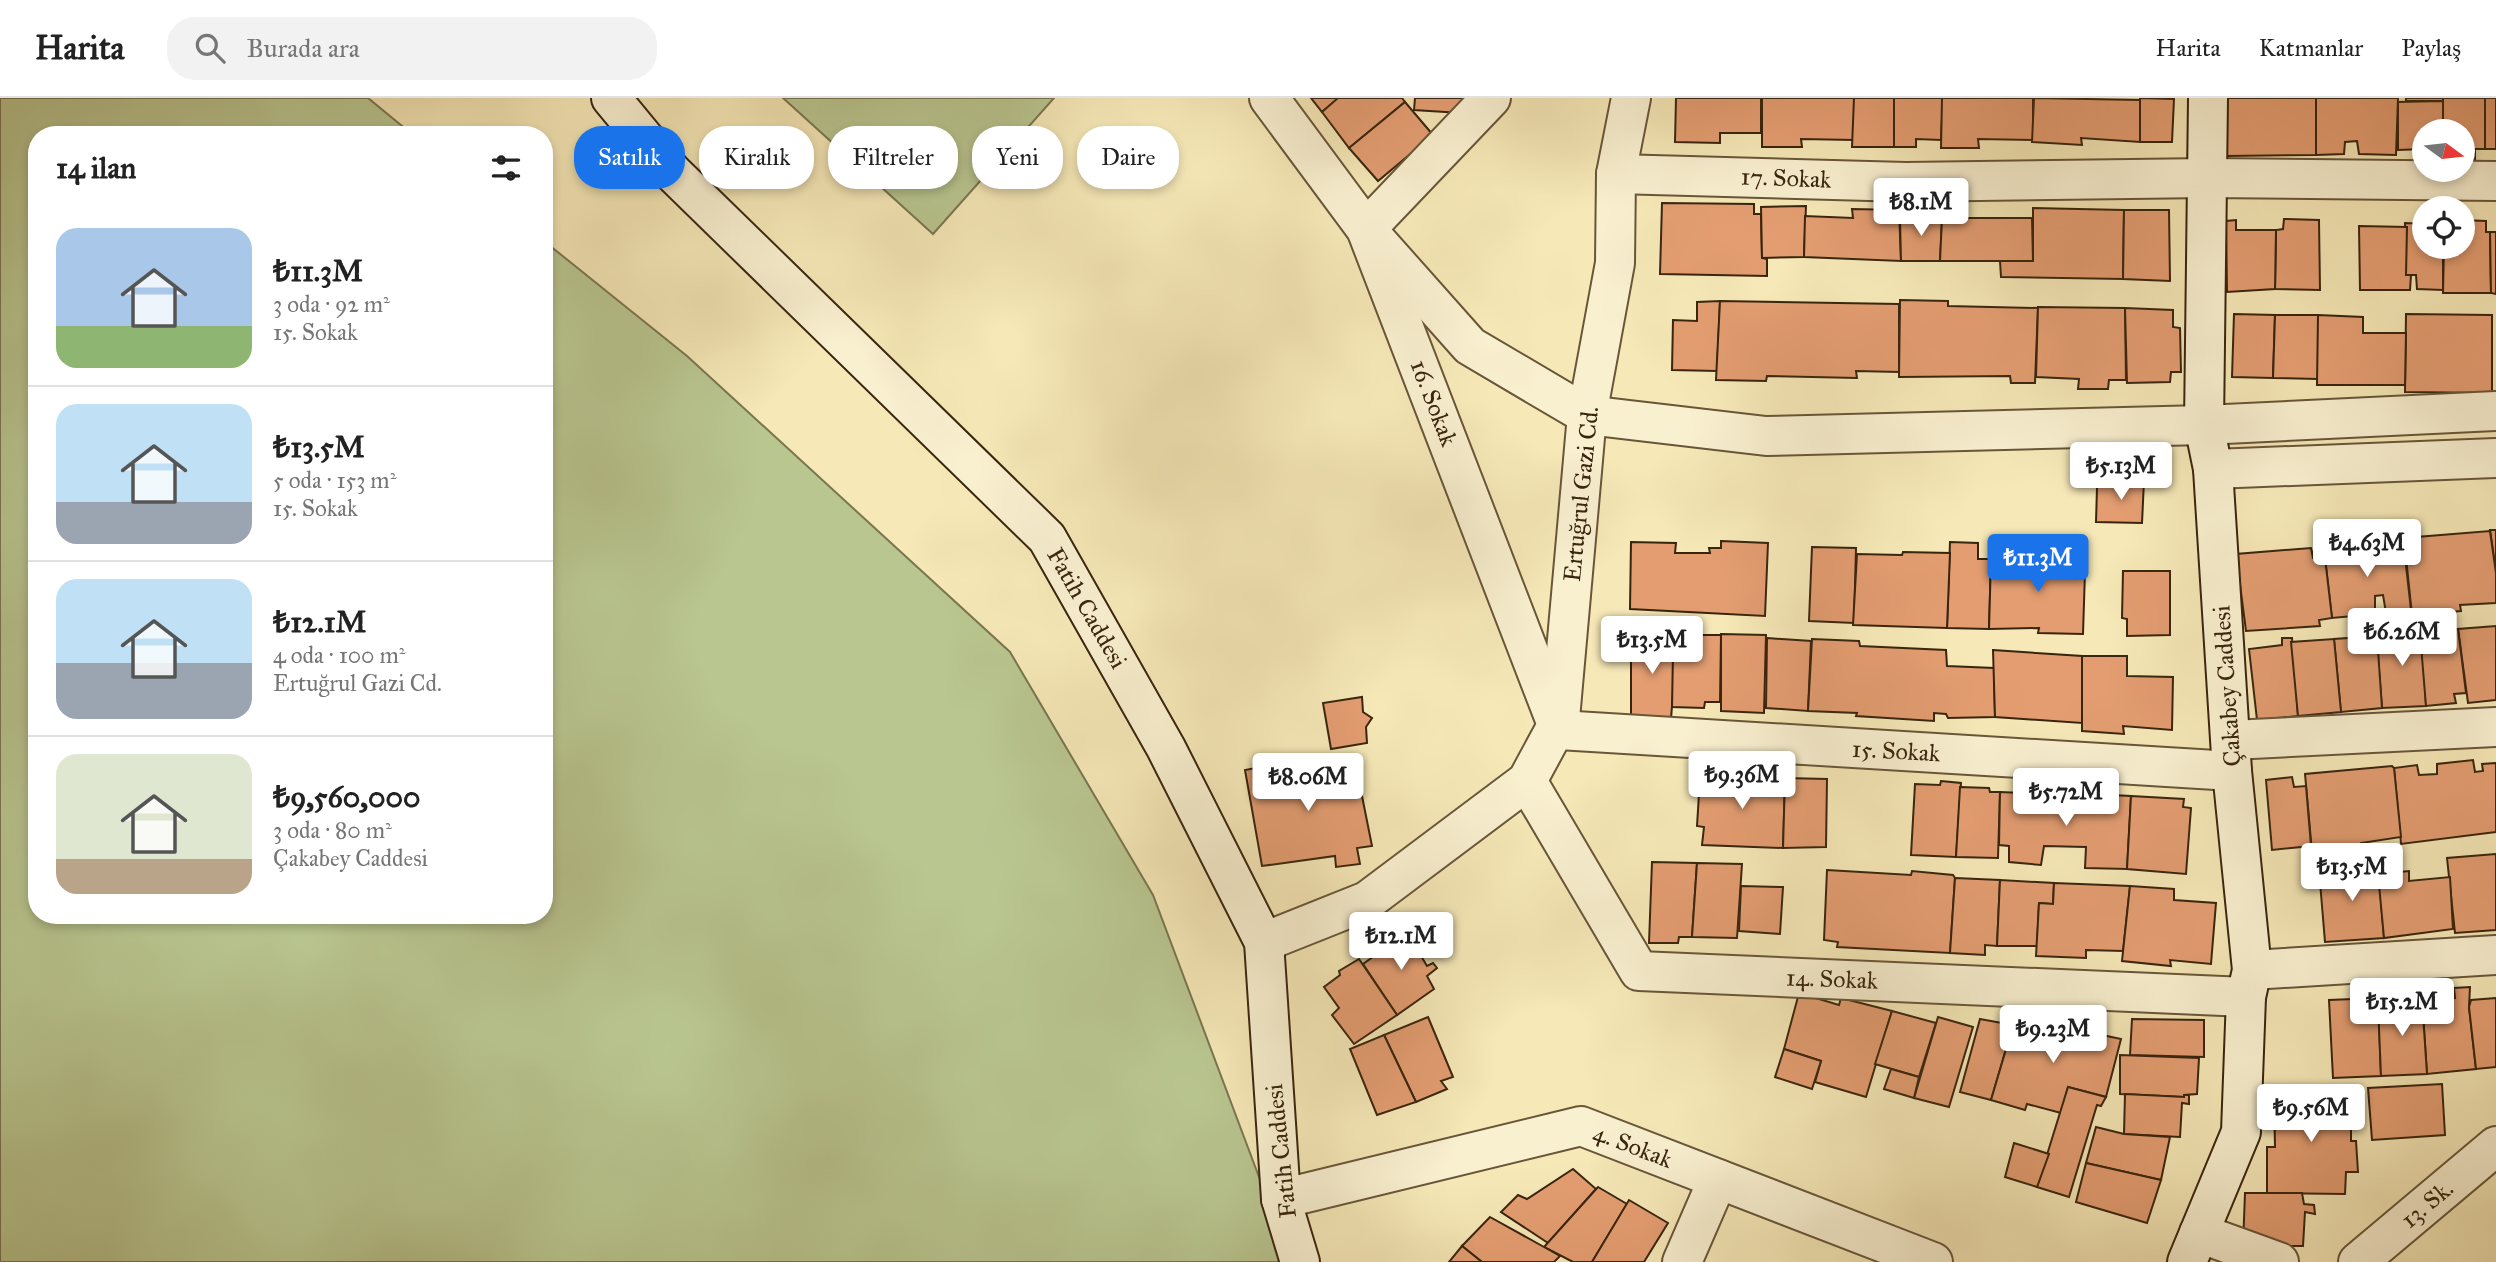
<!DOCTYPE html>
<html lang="tr">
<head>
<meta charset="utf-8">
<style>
	body { margin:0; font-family:"IM FELL Great Primer",serif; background:#f2f2f2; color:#222; height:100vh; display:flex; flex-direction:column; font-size:26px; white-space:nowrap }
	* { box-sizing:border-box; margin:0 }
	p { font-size:23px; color:#767676 }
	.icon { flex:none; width:38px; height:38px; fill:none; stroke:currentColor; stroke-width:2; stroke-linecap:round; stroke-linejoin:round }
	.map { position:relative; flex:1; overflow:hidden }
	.drawer { position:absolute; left:28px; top:28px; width:525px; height:798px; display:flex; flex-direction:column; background:#fff; border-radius:28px; box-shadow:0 4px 10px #0003 }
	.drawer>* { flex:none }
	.banner { position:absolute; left:574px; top:28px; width:665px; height:63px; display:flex; gap:14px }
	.needle { width:46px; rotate:105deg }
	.controls { position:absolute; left:2412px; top:21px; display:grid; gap:14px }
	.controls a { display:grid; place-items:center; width:63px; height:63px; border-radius:50%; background:#fff; box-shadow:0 4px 10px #0003; font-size:35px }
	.price { position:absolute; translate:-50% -60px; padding:0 16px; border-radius:7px; background:#fff; color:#222; font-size:23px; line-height:46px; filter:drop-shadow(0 2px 4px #0008) }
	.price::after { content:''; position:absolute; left:50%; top:42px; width:21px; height:16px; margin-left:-10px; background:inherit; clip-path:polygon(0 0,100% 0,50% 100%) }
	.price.on { background:#1a73e8; color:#fff }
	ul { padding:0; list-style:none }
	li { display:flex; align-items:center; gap:21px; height:175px; padding:0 28px }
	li+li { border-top:2px solid #e0e0e0 }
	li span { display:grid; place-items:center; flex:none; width:196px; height:140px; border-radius:21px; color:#555 }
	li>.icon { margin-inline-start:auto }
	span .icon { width:84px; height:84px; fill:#fffc; stroke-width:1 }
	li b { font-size:30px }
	h2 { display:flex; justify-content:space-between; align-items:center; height:84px; padding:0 28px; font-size:30px }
	.tag { padding:0 24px; border-radius:28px; background:#fff; box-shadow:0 4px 10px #0003; font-size:24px; line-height:63px }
	.tag.on { background:#1a73e8; color:#fff }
	header { display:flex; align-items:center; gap:42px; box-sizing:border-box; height:98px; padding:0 35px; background:#fff; border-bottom:2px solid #e0e0e0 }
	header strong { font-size:33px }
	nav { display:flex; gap:38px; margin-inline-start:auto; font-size:24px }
	.search { width:490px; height:63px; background:#f2f2f2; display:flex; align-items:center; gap:18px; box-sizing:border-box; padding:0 24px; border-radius:28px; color:#767676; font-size:26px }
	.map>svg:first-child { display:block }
	.green { fill:#b9c690; stroke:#797650; stroke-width:2 }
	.building { fill:#e39d71; stroke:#39250f; stroke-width:2 }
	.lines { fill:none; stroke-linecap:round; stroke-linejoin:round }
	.street-casing { stroke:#685639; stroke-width:42 }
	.secondary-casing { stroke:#39250f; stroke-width:42 }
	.street { stroke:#f9f0d0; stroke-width:38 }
	.secondary { stroke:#f9f0d0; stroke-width:38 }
	.labels { text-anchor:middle; stroke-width:5; stroke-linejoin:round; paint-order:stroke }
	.street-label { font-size:24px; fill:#39250f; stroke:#f9f0d0 }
</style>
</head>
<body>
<header>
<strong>Harita</strong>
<div class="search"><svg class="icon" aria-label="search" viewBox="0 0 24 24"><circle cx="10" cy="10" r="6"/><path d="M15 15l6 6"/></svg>Burada ara</div>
<nav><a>Harita</a><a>Katmanlar</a><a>Paylaş</a></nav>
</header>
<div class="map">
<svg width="2496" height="1164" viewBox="0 0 2496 1164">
	<rect width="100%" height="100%" fill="#f6e8b7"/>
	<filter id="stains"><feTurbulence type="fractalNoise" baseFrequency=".00286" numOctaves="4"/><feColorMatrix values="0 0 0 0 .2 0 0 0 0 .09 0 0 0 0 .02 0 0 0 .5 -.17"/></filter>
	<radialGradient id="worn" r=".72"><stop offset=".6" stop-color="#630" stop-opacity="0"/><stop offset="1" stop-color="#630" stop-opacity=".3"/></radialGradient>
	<g class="green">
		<path d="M0 0H368L413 37H37V817H544V143L687 258 1010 554 1153 797 1291 1164H0Z"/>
		<path d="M783 0H1054L933 136Z"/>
	</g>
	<g class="building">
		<path d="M1311 0H1339L1322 14Z"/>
		<path d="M1338 0H1402L1405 4 1349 50 1322 14Z"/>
		<path d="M1415 0H1471L1461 15 1414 12Z"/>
		<path d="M1676 0H1761V35H1720V45L1675 44Z"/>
		<path d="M1762 0H1854V42L1801 41 1802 49H1762Z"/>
		<path d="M1854 0H1894V49H1852Z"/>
		<path d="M1894 0H1943L1941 42 1916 41V49H1894Z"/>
		<path d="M1942 0H2033V42L1978 41 1979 50H1941Z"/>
		<path d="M2034 0 2141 2 2140 44 2081 40 2082 47 2032 44Z"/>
		<path d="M2140 0 2174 1 2172 44H2140Z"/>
		<path d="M2227 0H2316V57L2226 58Z"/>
		<path d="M2316 0H2398L2396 57 2359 56 2357 43 2345 44 2344 56 2316 57Z"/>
		<rect x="2406" y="0" width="37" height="3"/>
		<path d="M2443 0H2485V51H2475V61H2462V33H2443Z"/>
		<rect x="2485" y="0" width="11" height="51"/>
		<path d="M2443 3V33H2424V51L2398 52V4Z"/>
		<path d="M1405 4 1433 37 1378 83 1349 50Z"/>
		<path d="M1662 105 1754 106V116H1761L1762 160 1767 161V178L1660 176Z"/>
		<path d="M1806 108 1804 159 1762 160 1761 109Z"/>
		<path d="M2033 110 2124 112 2123 181 2001 179 2000 163H2033Z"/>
		<path d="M1852 111 1899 112 1901 163 1804 159 1805 118 1853 120Z"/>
		<path d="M2124 112H2169L2170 183 2123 181Z"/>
		<path d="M1922 113H1932L1934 122H1942L1940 163H1901L1900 121H1915Z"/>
		<path d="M1942 120H2032L2033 163H1940Z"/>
		<path d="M2284 121 2319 122 2320 192 2275 191 2276 132 2283 131Z"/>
		<path d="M2236 122V132H2276L2275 191 2227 194 2226 123Z"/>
		<path d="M2462 122 2486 123V134H2490L2491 195H2443L2444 149H2462Z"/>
		<path d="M2405 125 2424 126V149H2443V192L2417 191 2416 177H2406Z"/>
		<path d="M2359 128 2407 129 2406 177H2411L2410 192H2360Z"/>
		<path d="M2490 134H2496V196L2491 195Z"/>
		<path d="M1900 202 1948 203V208L2038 210 2035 285H2011L2010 278 1899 279Z"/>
		<path d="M1720 203 1717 273 1672 272 1673 222 1697 223V204Z"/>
		<path d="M1720 203 1899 206V274L1856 273 1857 280 1767 278 1766 283 1716 282Z"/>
		<path d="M2038 209 2125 210 2126 282H2109L2108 291H2078L2079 281 2036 279Z"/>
		<path d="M2125 210 2173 212V229L2180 230 2181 274H2171L2170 284 2127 285Z"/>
		<path d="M2234 216 2275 217 2273 280 2232 279Z"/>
		<path d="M2406 216 2492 217V295L2405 294Z"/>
		<path d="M2275 217H2318V281L2273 280Z"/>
		<path d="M2318 217 2363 219V235H2406L2405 287H2317Z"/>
		<path d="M2112 383H2144L2142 425 2096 424 2097 389H2110Z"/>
		<path d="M2490 432H2496V474Z"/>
		<path d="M2490 433 2496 475V505L2460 507 2461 513 2412 517 2404 440Z"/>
		<path d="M2403 441 2411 512 2386 515 2383 497 2375 498V516L2332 520 2325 460H2313L2312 454 2358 450 2360 455H2370L2367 446Z"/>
		<path d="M1721 443 1768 445 1765 518 1630 511 1631 444 1676 445 1675 455H1710L1709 450H1721Z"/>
		<path d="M1950 444 1978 445V461H1991L1989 531 1947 530Z"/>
		<path d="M1812 449 1856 450 1854 525 1809 523Z"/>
		<path d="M2311 450 2313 460H2325L2332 520 2319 522 2320 528 2246 533 2236 456Z"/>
		<path d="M2060 453 2082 455 2080 472 2085 473 2083 536 2038 535 2039 530 1989 531 1991 461H2061Z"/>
		<path d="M1903 454 1950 455 1947 530 1853 527 1857 456 1902 457Z"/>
		<path d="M2123 473H2170V537L2127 538V521L2122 520Z"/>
		<path d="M2496 528V602L2468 605 2458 531Z"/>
		<path d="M2422 530 2426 608 2382 610 2376 533Z"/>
		<path d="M2458 531 2466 595 2454 596 2456 605 2426 608 2420 535Z"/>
		<path d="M1631 535 1673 537 1674 582 1671 621 1631 620Z"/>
		<path d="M1721 536 1766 537 1764 615 1721 613Z"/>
		<path d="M1688 537H1721L1720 604H1705L1704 610 1672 609 1673 555H1686Z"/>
		<path d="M2377 538 2382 610 2341 614 2334 541Z"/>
		<path d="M1767 540 1811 543 1808 613 1766 610Z"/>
		<path d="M2282 540H2292L2298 618 2257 622 2249 551 2282 547Z"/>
		<path d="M1812 541 1859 543 1860 548 1946 552 1947 568 1994 570 1995 619 1948 620 1946 616 1934 615V623L1856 618 1857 615 1808 613Z"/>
		<path d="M2334 541 2341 614 2298 618 2291 544Z"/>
		<path d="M1993 552 2082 558V625L1995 619Z"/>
		<path d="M2082 558H2127V578L2173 579 2172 632 2123 628 2124 636 2082 633Z"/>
		<path d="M1362 599 1363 614 1372 620 1366 629 1367 645 1331 651 1323 605Z"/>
		<path d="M1321 658 1325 674 1356 668 1372 748 1357 750 1360 766 1336 769 1335 758 1262 768 1245 672Z"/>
		<path d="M2473 662 2475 674 2483 673 2482 666 2496 665V734L2401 746 2394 670 2417 667 2419 677 2437 676V666Z"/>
		<path d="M2392 668 2394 670 2401 739 2361 745 2362 751 2312 754 2305 676Z"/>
		<path d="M1741 674H1771V684L1785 686 1783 750 1702 747 1704 729 1697 728 1700 680H1742Z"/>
		<path d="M2292 679 2294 689 2306 688 2311 748 2272 752 2266 682Z"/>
		<path d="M1785 680 1827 681 1826 749 1783 750Z"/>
		<path d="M1941 683 1961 685 1956 759 1911 757 1915 686 1940 687Z"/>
		<path d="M1960 689 1989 690 1990 694H2000L1998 760 1956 759Z"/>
		<path d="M2000 694 2045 696 2046 704 2090 707V696L2131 698 2127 771 2085 770 2086 749 2044 748 2041 767 2009 764V748L1999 747Z"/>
		<path d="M2131 698 2184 701 2183 709 2191 710 2186 776 2127 771Z"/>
		<path d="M2496 756V832L2455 835 2447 760Z"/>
		<path d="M1652 764 1697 765 1692 839H1679L1678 845H1649Z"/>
		<path d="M1697 765 1742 766 1737 840 1692 839Z"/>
		<path d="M2378 766 2384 840 2325 844 2319 772Z"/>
		<path d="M1827 772 1911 777 1912 773 1953 777 1955 780 1950 855 1837 849 1838 844 1824 842Z"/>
		<path d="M2409 773V783L2450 779 2453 831 2384 840 2378 776Z"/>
		<path d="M1955 780 2000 782 1997 848 1985 847V857L1950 855Z"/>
		<path d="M2000 782 2054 785 2053 806 2039 805 2037 848H1997Z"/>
		<path d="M2054 785 2130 788 2123 853 2086 852V860L2036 858 2039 805 2053 806Z"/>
		<path d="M1741 788 1783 789 1780 836 1739 833Z"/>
		<path d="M2130 788 2174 791V802L2216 805 2211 866 2170 862 2171 868 2122 863Z"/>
		<path d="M1405 831 1427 868 1433 865 1437 870 1427 878 1434 891 1397 917 1363 866 1381 853 1378 847Z"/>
		<path d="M1359 861 1397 917 1354 946 1332 917 1339 910 1324 889 1340 877 1339 873Z"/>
		<path d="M2470 889 2469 909 2476 971 2427 976 2422 901 2455 900 2454 890Z"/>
		<path d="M1799 895 1839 907 1841 900 1892 913 1866 999 1815 984 1821 963 1784 951Z"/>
		<path d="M2378 900 2381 978 2333 980 2329 902Z"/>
		<path d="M2496 900V969L2476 971 2469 909 2471 902Z"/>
		<path d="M2422 901 2427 976 2381 978 2378 906Z"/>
		<path d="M1892 913 1936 925 1919 979 1875 966Z"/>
		<path d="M1428 919 1453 979 1441 983 1447 991 1416 1004 1384 937Z"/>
		<path d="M1938 919 1973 929 1949 1009 1914 1000Z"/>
		<path d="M1980 921 2013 927 1991 1002 1960 994Z"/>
		<path d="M2015 921 2045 928 2046 925 2121 941 2106 999 2068 989 2061 1015 2027 1006 2025 1012 1991 1002Z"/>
		<path d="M2132 921 2204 922V959L2130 957Z"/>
		<path d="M1384 937 1416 1004 1377 1017 1350 951Z"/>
		<path d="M1784 951 1821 963 1812 991 1775 979Z"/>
		<path d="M2120 957 2199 960 2197 996 2184 997V999L2120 996Z"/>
		<path d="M1891 971 1919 979 1914 1000 1884 991Z"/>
		<path d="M2442 986 2445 1037 2372 1042 2368 990Z"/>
		<path d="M2068 989 2106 999 2101 1008 2097 1007 2069 1099 2037 1089Z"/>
		<path d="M2343 992 2344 1006 2351 1005V1043H2356L2358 1074H2346L2345 1096 2267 1095V1049H2275L2274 996Z"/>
		<path d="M2125 996 2184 999V997H2189V1006L2182 1005 2180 1039 2124 1036Z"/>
		<path d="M2096 1029 2124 1036 2170 1039 2161 1082 2086 1065Z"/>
		<path d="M2014 1045 2049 1056 2037 1089 2005 1079Z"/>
		<path d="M2086 1065 2161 1082 2147 1125 2076 1104Z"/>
		<path d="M1573 1071 1596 1091 1548 1145 1501 1114 1518 1097 1527 1101Z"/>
		<path d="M1598 1089 1627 1106 1592 1164H1573L1544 1149Z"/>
		<path d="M2245 1095H2302L2304 1106 2314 1107 2315 1116 2305 1114 2303 1148H2243Z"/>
		<path d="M1629 1102 1668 1125 1644 1164H1592Z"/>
		<path d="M1490 1119 1544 1149 1560 1158 1554 1164H1482L1462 1148Z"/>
		<path d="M1462 1148 1482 1164H1449Z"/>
	</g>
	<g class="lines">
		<g class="street-casing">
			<g id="street">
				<path d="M1269 0 1366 131 1559 632 2232 673"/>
				<path d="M1491 0 1366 131 1470 248 1587 317 1766 338 2204 327 2496 313"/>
				<path d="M1616 76 1906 84 2209 80 2496 83"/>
				<path d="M2213 371 2496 360"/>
				<path d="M2232 642 2496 629"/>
				<path d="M1527 683 1639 873 2246 899"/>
				<path d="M1264 844 1367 803 1527 683 1554 633 1559 632 1587 317 1615 165 1616 76 1631 0"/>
				<path d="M2252 872 2496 857"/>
				<path d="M1281 1101 1581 1028 1933 1164"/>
				<path d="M2199 1135 2279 1164"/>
				<path d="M1682 1164 1718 1081"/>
				<path d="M2358 1164 2496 1048"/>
			</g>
		</g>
		<g class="secondary-casing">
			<g id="secondary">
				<path d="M611 0 672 74 1047 440 1166 650 1264 844 1281 1101 1300 1164"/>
				<path d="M2187 1164 2241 1034 2246 899 2252 872 2232 673 2213 371 2204 327 2208 0"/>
			</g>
		</g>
		<use href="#street" class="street"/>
		<use href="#secondary" class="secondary"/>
	</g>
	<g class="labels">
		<g class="street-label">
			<text transform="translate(1786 80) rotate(2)" y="8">17. Sokak</text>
			<text transform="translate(1434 305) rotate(69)" y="8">16. Sokak</text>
			<text transform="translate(1581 396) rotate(-84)" y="8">Ertuğrul Gazi Cd.</text>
			<text transform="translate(1087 510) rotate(60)" y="8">Fatih Caddesi</text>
			<text transform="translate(2227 588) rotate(-94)" y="8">Çakabey Caddesi</text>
			<text transform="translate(1896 653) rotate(3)" y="8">15. Sokak</text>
			<text transform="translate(1832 881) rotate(2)" y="8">14. Sokak</text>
			<text transform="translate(1633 1048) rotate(21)" y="8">4. Sokak</text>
			<text transform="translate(1281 1053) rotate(-96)" y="8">Fatih Caddesi</text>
			<text transform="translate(2427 1106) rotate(-40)" y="8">13. Sk.</text>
		</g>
	</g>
	<rect width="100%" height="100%" filter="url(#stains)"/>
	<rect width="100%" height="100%" fill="url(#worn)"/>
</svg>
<div class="controls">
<a><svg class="needle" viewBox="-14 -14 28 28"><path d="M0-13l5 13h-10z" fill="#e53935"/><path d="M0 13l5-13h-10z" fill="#767676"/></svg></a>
<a><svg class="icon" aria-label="locate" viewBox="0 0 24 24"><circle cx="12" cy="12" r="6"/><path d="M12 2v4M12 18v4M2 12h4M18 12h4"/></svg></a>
</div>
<b class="price" style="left:1921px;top:140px">₺8.1M</b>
<b class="price" style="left:2121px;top:404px">₺5.13M</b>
<b class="price" style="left:2367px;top:481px">₺4.63M</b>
<b class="price on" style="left:2038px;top:496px">₺11.3M</b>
<b class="price" style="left:2402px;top:570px">₺6.26M</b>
<b class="price" style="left:1652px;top:578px">₺13.5M</b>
<b class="price" style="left:1742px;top:713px">₺9.36M</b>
<b class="price" style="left:1308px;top:715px">₺8.06M</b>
<b class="price" style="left:2066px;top:730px">₺5.72M</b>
<b class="price" style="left:2352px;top:805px">₺13.5M</b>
<b class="price" style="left:1401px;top:874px">₺12.1M</b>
<b class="price" style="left:2402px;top:940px">₺15.2M</b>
<b class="price" style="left:2053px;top:967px">₺9.23M</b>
<b class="price" style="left:2311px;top:1046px">₺9.56M</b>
<div class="banner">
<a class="tag on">Satılık</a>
<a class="tag">Kiralık</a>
<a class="tag">Filtreler</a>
<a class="tag">Yeni</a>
<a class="tag">Daire</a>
</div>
<section class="drawer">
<h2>14 ilan<svg class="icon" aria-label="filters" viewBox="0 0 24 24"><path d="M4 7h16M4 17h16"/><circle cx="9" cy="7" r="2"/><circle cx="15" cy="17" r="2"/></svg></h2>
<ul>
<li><span style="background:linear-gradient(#a9c7e8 70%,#8fb573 0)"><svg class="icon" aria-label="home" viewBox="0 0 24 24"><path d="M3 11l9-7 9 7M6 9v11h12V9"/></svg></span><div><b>₺11.3M</b><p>3 oda · 92 m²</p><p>15. Sokak</p></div></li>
<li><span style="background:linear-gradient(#bfe0f5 70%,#9aa5b1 0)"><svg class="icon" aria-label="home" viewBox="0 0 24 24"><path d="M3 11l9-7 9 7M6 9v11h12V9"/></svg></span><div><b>₺13.5M</b><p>5 oda · 153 m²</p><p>15. Sokak</p></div></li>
<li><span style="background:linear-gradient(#bfe0f5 60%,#9aa5b1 0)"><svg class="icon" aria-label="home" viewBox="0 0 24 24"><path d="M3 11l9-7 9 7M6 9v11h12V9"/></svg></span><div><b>₺12.1M</b><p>4 oda · 100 m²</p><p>Ertuğrul Gazi Cd.</p></div></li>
<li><span style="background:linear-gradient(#dfe7d0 75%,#b9a48a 0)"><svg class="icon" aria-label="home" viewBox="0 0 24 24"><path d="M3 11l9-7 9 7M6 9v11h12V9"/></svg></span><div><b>₺9,560,000</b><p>3 oda · 80 m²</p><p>Çakabey Caddesi</p></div></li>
</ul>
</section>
</div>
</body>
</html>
